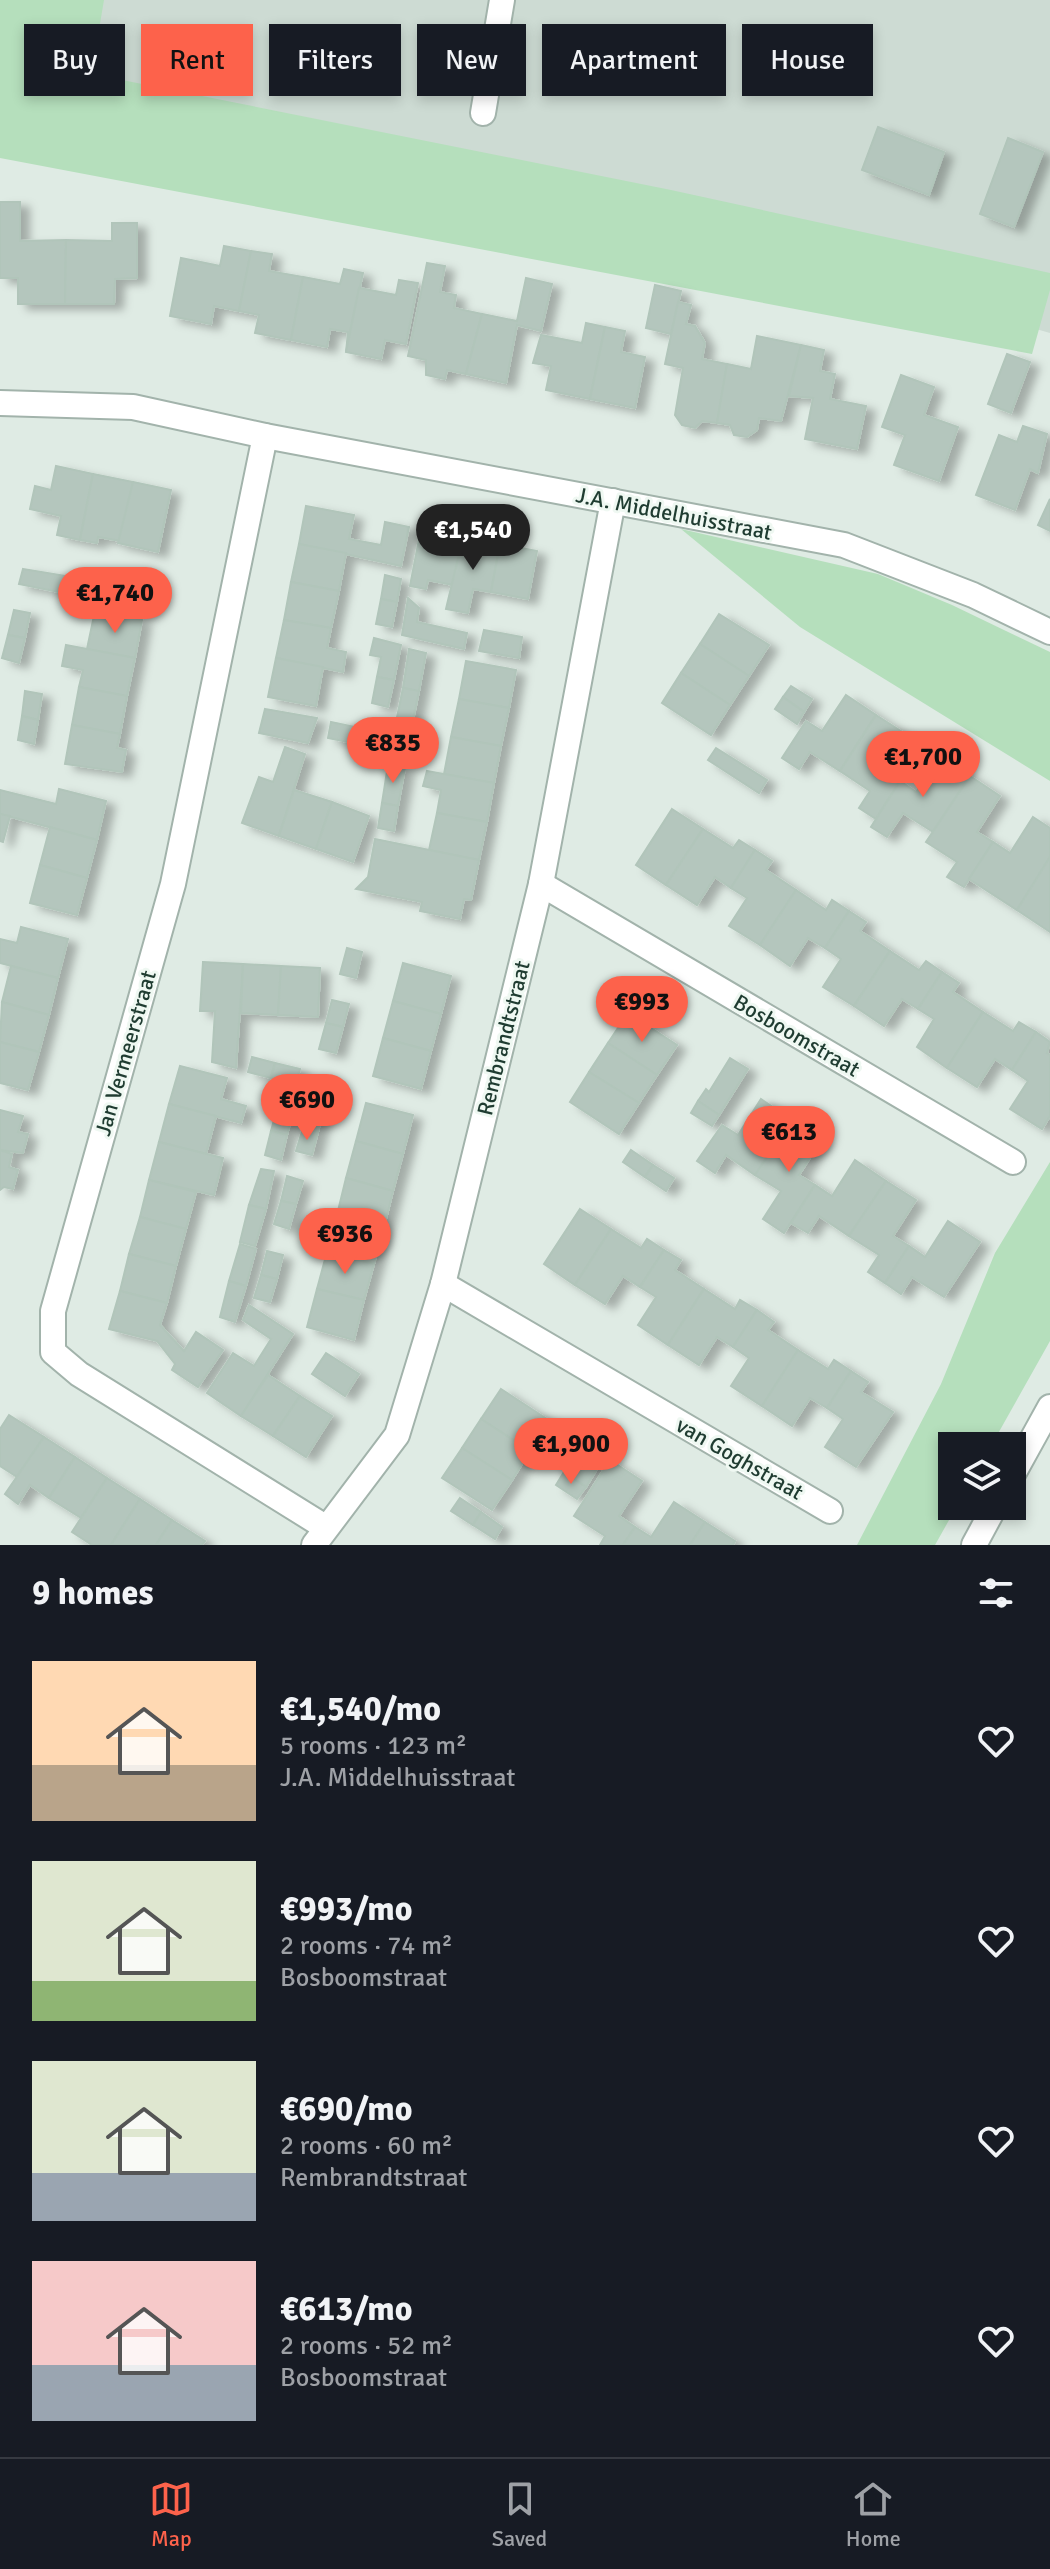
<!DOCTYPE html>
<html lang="en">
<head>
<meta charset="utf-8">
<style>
	body { margin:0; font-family:Signika,sans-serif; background:#20242c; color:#f1f3f6; height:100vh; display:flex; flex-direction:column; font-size:30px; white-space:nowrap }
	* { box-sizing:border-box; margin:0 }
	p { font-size:26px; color:#9ea1a6 }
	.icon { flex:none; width:44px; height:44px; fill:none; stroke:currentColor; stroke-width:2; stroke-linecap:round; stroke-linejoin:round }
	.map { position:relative; height:1545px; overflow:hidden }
	.drawer { display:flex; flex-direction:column; background:#171b24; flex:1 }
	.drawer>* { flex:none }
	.top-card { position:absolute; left:24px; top:24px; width:1002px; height:72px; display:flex; gap:16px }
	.buttons { position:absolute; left:938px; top:1432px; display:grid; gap:16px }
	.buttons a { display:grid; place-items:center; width:88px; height:88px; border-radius:0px; background:#171b24; box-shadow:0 4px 12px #0003; font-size:40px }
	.price { position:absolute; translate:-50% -68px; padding:0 18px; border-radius:28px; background:#fd624b; color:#111; font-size:26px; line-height:52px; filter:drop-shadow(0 2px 4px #0008) }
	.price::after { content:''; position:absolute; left:50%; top:48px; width:24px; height:18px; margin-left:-12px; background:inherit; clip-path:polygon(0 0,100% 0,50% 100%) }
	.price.selected { background:#222; color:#fff }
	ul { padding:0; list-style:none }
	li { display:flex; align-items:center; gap:24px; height:200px; padding:0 32px }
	li span { display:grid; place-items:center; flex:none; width:224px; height:160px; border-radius:0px; color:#555 }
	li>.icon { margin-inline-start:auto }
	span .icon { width:96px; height:96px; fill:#fffc; stroke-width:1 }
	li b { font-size:34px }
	h2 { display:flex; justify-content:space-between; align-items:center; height:96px; padding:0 32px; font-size:34px }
	.pill { padding:0 28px; border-radius:0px; background:#171b24; box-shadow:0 4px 12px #0003; font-size:28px; line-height:72px }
	.pill.selected { background:#fd624b; color:#111 }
	.menu { display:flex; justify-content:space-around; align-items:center; height:112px; border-top:2px solid #363941; background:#171b24; font-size:22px; color:#9ea1a6 }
	.menu a { display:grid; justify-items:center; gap:4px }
	.menu .selected { color:#fd624b }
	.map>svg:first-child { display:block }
	.built { fill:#cddbd3 }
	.green { fill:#b5dfbc }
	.building { fill:#b4c6bd; stroke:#b1c5ba; stroke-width:2; filter:url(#shadow) }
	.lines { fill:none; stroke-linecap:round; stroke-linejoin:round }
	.minor-casing { stroke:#a2b3ab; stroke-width:28 }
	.minor { stroke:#fff; stroke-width:24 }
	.labels { text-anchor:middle; stroke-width:6; stroke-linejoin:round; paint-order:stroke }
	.street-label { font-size:22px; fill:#1f3c31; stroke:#eff8f2 }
</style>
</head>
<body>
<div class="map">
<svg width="1050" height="1545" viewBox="0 0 1050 1545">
	<defs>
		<filter id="shadow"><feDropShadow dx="9" dy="5" stdDeviation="4" flood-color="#0004"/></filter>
	</defs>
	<rect width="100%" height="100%" fill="#dfebe4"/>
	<path class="built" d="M10 0H1050V333L698 233 0 89Z"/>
	<g class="green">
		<path d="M0 0H104L93 65 97 75 671 190 1050 273V290L1032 354 0 158Z"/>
		<path d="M681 529 878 574 952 605 1050 652V781L800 627Z"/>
		<path d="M1050 1162V1341L991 1446H952V1506H957L935 1545H857L941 1384 995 1253Z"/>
	</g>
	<g class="building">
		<path d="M878 127 944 152 929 195 862 170Z"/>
		<path d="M1008 138 1043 152 1014 227 980 214Z"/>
		<path d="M0 202H20V241L66 240 65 304H18V278H0Z"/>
		<path d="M112 223H137V278L115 279 114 304H65L66 240 112 241Z"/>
		<path d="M224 246 251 251 239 311 214 306 211 324 170 316 181 258 220 266Z"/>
		<path d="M251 251 272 254 269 271 303 277 291 340 255 333 259 315 239 311Z"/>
		<path d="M427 263 445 266 440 292 456 295 454 308 482 314 466 374 447 370 445 379 426 375V360L408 356Z"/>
		<path d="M344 269 363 273 346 352 348 332 330 329 327 347 291 340 303 277 340 284Z"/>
		<path d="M526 278 552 284 541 331 517 325 506 383 466 374 482 314 517 321Z"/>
		<path d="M399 280 418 283 406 344 385 340 381 359 346 352 359 288 396 295Z"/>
		<path d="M655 285 681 291 671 334 646 328Z"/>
		<path d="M678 302 691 305 686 324 695 326 705 343 702 359 727 364 717 423 702 421 695 428 682 425 675 415 683 368 665 364Z"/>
		<path d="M586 323 605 327 590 399 546 390 551 366 533 363 541 335 582 343Z"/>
		<path d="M605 327 625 331 621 352 645 357 635 408 590 399Z"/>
		<path d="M757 336 801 345 781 421 759 418 757 430 747 437 734 435 730 425 717 423 727 364 751 369Z"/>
		<path d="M801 345 824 350 820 371 835 374 830 399 866 406 857 449 805 439 813 398 789 396Z"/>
		<path d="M1007 354 1030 362 1011 413 988 404Z"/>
		<path d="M901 375 934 387 924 415 958 427 939 481 894 465 905 435 882 427Z"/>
		<path d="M1023 426 1047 434 1038 473 1030 469 1015 510 976 495 999 435 1017 442Z"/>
		<path d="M56 466 93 474 80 540 57 535 61 516 30 509 35 486 51 490Z"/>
		<path d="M93 474 133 482 121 541 98 537 97 543 80 540Z"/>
		<path d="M133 482 171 490 158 552 118 543Z"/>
		<path d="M1050 499V531L1038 525Z"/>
		<path d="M306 506 354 515 349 539 381 545 385 522 409 527 401 566 299 544Z"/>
		<path d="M421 529 463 537 453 585 428 580 426 589 410 586Z"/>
		<path d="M463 537 500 544 491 592 473 589 468 613 446 609Z"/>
		<path d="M299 544 346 553 339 591 291 582Z"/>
		<path d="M500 544 537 551 528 599 491 592Z"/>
		<path d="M23 569 72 577 69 594 19 584Z"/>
		<path d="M385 575 401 579 397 602 381 599Z"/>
		<path d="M72 577 112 584 109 601 69 594Z"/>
		<path d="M111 578 125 581 124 588 148 593 145 608 109 601Z"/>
		<path d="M291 582 339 591 331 628 284 620Z"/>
		<path d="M408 598 419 608 417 622 467 633 464 649 402 635Z"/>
		<path d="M381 599 397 602 392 627 376 624Z"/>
		<path d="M14 610 30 613 25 638 8 635Z"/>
		<path d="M95 611 142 620 135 658 87 649Z"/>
		<path d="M719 614 769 645 749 676 700 644Z"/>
		<path d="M284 620 331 628 327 648 346 652 343 672 276 658Z"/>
		<path d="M484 630 522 637 519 658 479 651Z"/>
		<path d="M8 635 25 638 19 663 2 658Z"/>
		<path d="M374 638 401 645 394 680 377 677 381 657 370 655Z"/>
		<path d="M700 644 749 676 730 705 681 673Z"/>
		<path d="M66 645 135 658 127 696 79 687 83 670 62 666Z"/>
		<path d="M409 649 426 653 419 691 403 688Z"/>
		<path d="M276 658 323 667 316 706 268 697Z"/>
		<path d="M466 661 516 670 509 708 459 699Z"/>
		<path d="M681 673 730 705 711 735 662 703Z"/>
		<path d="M377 677 394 680 388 707 372 703Z"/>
		<path d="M791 686 812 699 804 712 783 697Z"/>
		<path d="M79 687 127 696 120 734 72 725Z"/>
		<path d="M403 688 419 691 411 730 395 727Z"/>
		<path d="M25 691 42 694 38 720 22 716Z"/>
		<path d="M846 695 876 715 840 771 810 752 799 769 782 758 806 721 822 731Z"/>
		<path d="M783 697 804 712 797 724 775 709Z"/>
		<path d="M459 699 509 708 501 746 451 737Z"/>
		<path d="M265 709 317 718 308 743 259 733Z"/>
		<path d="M876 715 907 735 883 771 900 781 876 819 859 808 870 791 840 771Z"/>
		<path d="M22 716 38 720 34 744 18 740Z"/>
		<path d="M331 722 355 727 353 743 328 738Z"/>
		<path d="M72 725 120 734 117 748 126 750 122 772 65 764Z"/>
		<path d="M355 727 379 731 376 747 353 743Z"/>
		<path d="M395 727 411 730 407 754 391 752Z"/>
		<path d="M451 737 501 746 494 783 444 774Z"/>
		<path d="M285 747 305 754 279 836 242 823 259 777 273 782Z"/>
		<path d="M716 748 767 780 759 793 708 760Z"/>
		<path d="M939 757 970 776 933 832 903 813 887 837 871 827 900 781 916 792Z"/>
		<path d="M388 765 405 768 398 806 382 803Z"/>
		<path d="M427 771 494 783 487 822 437 813 441 790 423 786Z"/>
		<path d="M970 776 1000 796 977 832 993 842 964 887 947 877 957 862 926 842Z"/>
		<path d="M59 789 106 801 97 840 0 814V790L56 804Z"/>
		<path d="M294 790 332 802 316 849 279 836Z"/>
		<path d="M332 802 369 816 353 862 316 849Z"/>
		<path d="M382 803 398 806 394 831 378 828Z"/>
		<path d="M672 809 703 829 666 885 636 865Z"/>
		<path d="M437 813 487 822 479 860 429 850Z"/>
		<path d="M0 814 10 816 3 842 0 841Z"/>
		<path d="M1033 817 1050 828V857L1017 910 969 879 993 842 1010 853Z"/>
		<path d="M50 827 97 840 87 878 40 865Z"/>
		<path d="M703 829 733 848 739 840 755 850 731 888 715 877 697 905 666 885Z"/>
		<path d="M375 839 479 860 471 900 464 899 460 919 420 911 422 902 356 889 368 877Z"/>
		<path d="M755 850 772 861 766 870 796 890 760 945 729 926 747 898 731 888Z"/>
		<path d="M1050 857V932L1017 910Z"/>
		<path d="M40 865 87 878 77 915 30 903Z"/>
		<path d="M796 890 826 910 832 900 849 911 825 948 808 938 790 966 760 945Z"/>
		<path d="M849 911 866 922 860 931 890 951 854 1006 823 987 841 959 825 948Z"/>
		<path d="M21 927 68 939 58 978 0 963V939L17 943Z"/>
		<path d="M347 948 362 952 356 978 340 974Z"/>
		<path d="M890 951 919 970 926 961 942 972 918 1009 902 999 884 1026 854 1006Z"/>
		<path d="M203 962 243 964 236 1068 212 1062 215 1011H200Z"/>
		<path d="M403 963 451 976 441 1014 393 1001Z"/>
		<path d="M243 964 281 966 278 1015 241 1013Z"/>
		<path d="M11 966 58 978 49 1015 2 1002Z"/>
		<path d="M281 966 320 968 318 1017 278 1015Z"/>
		<path d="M942 972 959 983 953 992 983 1012 947 1068 917 1047 934 1019 918 1009Z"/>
		<path d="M332 1000 349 1004 343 1027 326 1023Z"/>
		<path d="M393 1001 441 1014 431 1051 383 1038Z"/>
		<path d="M2 1002 49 1015 39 1052 0 1042Z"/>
		<path d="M983 1012 1013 1031 1019 1022 1036 1032 1012 1070 995 1059 977 1087 947 1068Z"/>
		<path d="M628 1013 677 1045 657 1075 608 1043Z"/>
		<path d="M326 1023 343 1027 336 1053 319 1049Z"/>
		<path d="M1036 1032 1050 1042 1047 1053 1050 1055V1116L1042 1129 1010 1109 1028 1081 1012 1070Z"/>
		<path d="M383 1038 431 1051 421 1089 373 1076Z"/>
		<path d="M0 1042 39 1052 28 1090 0 1083Z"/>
		<path d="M608 1043 657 1075 639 1103 589 1072Z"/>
		<path d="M252 1057 275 1063 271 1078 248 1072Z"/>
		<path d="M730 1058 748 1069 719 1115 698 1101 706 1089 709 1092Z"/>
		<path d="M275 1063 300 1069 296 1084 271 1078Z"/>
		<path d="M180 1066 227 1078 221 1099 246 1106 241 1123 169 1104Z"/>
		<path d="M589 1072 639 1103 619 1134 570 1102Z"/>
		<path d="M281 1094 297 1098 287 1135 271 1131Z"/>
		<path d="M761 1099 792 1120 755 1175 726 1155 715 1173 697 1161 722 1125 738 1135Z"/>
		<path d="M698 1101 719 1115 712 1126 691 1113Z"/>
		<path d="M366 1103 413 1115 403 1154 356 1141Z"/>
		<path d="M169 1104 216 1116 206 1154 159 1142Z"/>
		<path d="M309 1104 324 1108 318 1132 303 1128Z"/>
		<path d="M0 1110 23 1116 18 1132 28 1134 23 1153 0 1150Z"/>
		<path d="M792 1120 822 1139 799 1175 815 1185 784 1233 763 1219 781 1191 755 1175Z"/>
		<path d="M303 1128 318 1132 312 1155 296 1151Z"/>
		<path d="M271 1131 287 1135 281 1160 265 1155Z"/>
		<path d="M356 1141 403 1154 393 1191 346 1178Z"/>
		<path d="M159 1142 223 1158 214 1195 149 1180Z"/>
		<path d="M0 1150 12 1154 9 1167 18 1170 13 1189 4 1187 0 1190Z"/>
		<path d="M631 1150 653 1165 645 1177 623 1162Z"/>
		<path d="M855 1160 886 1181 849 1236 819 1216 808 1233 791 1223 815 1185 832 1196Z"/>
		<path d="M653 1165 674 1178 666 1191 645 1177Z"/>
		<path d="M261 1169 274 1171 266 1209 249 1205Z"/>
		<path d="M287 1176 303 1181 296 1204 281 1201Z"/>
		<path d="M346 1178 393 1191 384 1227 337 1215Z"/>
		<path d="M149 1180 196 1192 186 1229 140 1217Z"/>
		<path d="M886 1181 916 1200 893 1236 909 1246 885 1283 868 1272 879 1255 849 1236Z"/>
		<path d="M281 1201 296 1204 289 1229 274 1224Z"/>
		<path d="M249 1205 266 1209 255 1246 240 1242Z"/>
		<path d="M580 1209 611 1229 575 1285 544 1264Z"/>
		<path d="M337 1215 384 1227 374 1264 327 1252Z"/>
		<path d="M140 1217 186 1229 176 1266 129 1254Z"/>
		<path d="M948 1221 980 1242 944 1297 912 1277 901 1294 885 1283 909 1246 925 1257Z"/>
		<path d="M611 1229 641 1248 647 1239 664 1250 640 1287 623 1276 605 1304 575 1285Z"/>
		<path d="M240 1244 256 1249 246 1286 229 1281Z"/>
		<path d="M664 1250 681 1260 675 1270 704 1289 668 1345 638 1325 656 1297 640 1287Z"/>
		<path d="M267 1251 283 1255 277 1279 261 1275Z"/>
		<path d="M327 1252 374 1264 364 1300 317 1289Z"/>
		<path d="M129 1254 176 1266 167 1303 120 1291Z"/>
		<path d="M261 1275 277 1279 270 1302 254 1298Z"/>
		<path d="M229 1281 246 1286 235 1322 220 1317Z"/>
		<path d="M317 1289 364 1300 354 1340 307 1327Z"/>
		<path d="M704 1289 735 1309 740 1300 757 1310 733 1347 717 1337 699 1365 668 1345Z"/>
		<path d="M120 1291 167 1303 160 1325 184 1351 196 1332 223 1350 198 1387 172 1370 175 1364 157 1341 109 1329Z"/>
		<path d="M249 1305 293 1334 241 1416 207 1393 233 1353 254 1366 271 1339 243 1320Z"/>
		<path d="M757 1310 774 1322 768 1330 798 1350 762 1406 731 1386 749 1358 733 1347Z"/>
		<path d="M798 1350 828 1369 834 1360 851 1371 827 1408 810 1398 792 1426 762 1406Z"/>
		<path d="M326 1353 359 1374 345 1396 312 1374Z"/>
		<path d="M851 1371 868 1382 861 1392 893 1412 856 1467 825 1447 843 1419 827 1408Z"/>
		<path d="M268 1375 300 1396 273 1436 241 1416Z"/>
		<path d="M501 1389 550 1421 530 1451 481 1419Z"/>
		<path d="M300 1396 332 1416 306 1457 273 1436Z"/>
		<path d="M9 1415 44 1437 17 1477 0 1466V1429Z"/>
		<path d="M481 1419 530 1451 512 1480 462 1448Z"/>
		<path d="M44 1437 75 1457 49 1498 30 1485 18 1504 5 1494Z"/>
		<path d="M462 1448 512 1480 492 1510 442 1478Z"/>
		<path d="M578 1450 600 1464 586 1487 564 1472Z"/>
		<path d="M75 1457 107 1478 81 1518 49 1498Z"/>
		<path d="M610 1460 642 1481 619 1516 635 1527 623 1545H600L605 1536 574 1516Z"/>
		<path d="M564 1472 586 1487 577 1499 556 1485Z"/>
		<path d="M107 1478 140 1499 111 1545H92L72 1532Z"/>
		<path d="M460 1498 481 1512 473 1525 451 1511Z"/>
		<path d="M140 1499 172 1520 156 1545H111Z"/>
		<path d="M674 1502 705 1522 690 1545H623L635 1527 651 1537Z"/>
		<path d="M481 1512 502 1527 495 1539 473 1525Z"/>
		<path d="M172 1520 205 1541 202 1545H156Z"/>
		<path d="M705 1522 735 1541 733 1545H690Z"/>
	</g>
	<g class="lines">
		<g class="minor-casing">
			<g id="minor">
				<path d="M483 113 502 0"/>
				<path d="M0 403 133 407 265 436 844 545 973 595 1050 632"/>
				<path d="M265 436 173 884 53 1311V1352L79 1374 325 1527"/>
				<path d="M541 884 1013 1162"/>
				<path d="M443 1284 830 1511"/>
				<path d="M1012 1476 1050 1407"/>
				<path d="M314 1545 397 1435 443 1284 541 884 613 501"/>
				<path d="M974 1545 995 1506"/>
			</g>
		</g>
		<use href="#minor" class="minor"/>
	</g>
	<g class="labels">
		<g class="street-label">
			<text transform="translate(674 513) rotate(11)" y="8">J.A. Middelhuisstraat</text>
			<text transform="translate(797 1035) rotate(30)" y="8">Bosboomstraat</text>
			<text transform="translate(503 1038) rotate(-76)" y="8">Rembrandtstraat</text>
			<text transform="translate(125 1053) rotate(-74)" y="8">Jan Vermeerstraat</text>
			<text transform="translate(740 1458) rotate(30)" y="8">van Goghstraat</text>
		</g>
	</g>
</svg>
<div class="buttons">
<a><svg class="icon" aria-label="layers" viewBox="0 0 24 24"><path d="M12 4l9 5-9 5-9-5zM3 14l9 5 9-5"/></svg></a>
</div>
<b class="price selected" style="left:473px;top:572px">€1,540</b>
<b class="price" style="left:115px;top:635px">€1,740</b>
<b class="price" style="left:393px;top:785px">€835</b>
<b class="price" style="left:923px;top:799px">€1,700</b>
<b class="price" style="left:642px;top:1044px">€993</b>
<b class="price" style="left:307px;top:1142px">€690</b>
<b class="price" style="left:789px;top:1174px">€613</b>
<b class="price" style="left:345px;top:1276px">€936</b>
<b class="price" style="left:571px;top:1486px">€1,900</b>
<div class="top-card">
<a class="pill">Buy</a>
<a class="pill selected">Rent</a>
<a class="pill">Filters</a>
<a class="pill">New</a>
<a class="pill">Apartment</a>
<a class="pill">House</a>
</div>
</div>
<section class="drawer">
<h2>9 homes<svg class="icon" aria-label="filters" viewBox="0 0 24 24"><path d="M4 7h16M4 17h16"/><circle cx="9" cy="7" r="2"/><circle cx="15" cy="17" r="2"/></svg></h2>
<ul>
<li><span style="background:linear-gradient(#ffd9b3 65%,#b9a48a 0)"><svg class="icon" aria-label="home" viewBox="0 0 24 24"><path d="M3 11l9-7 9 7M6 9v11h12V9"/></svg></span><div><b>€1,540/mo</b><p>5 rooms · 123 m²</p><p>J.A. Middelhuisstraat</p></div><svg class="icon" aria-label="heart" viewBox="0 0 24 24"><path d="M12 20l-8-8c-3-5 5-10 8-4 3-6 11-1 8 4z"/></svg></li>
<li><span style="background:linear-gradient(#dfe7d0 75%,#8fb573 0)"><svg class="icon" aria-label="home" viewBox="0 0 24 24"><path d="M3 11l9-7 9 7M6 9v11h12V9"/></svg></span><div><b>€993/mo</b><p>2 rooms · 74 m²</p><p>Bosboomstraat</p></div><svg class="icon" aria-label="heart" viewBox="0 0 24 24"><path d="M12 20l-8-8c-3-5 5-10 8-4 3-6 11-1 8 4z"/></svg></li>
<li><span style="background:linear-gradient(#dfe7d0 70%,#9aa5b1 0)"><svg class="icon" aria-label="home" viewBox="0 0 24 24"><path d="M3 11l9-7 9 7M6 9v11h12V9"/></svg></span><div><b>€690/mo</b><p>2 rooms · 60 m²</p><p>Rembrandtstraat</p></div><svg class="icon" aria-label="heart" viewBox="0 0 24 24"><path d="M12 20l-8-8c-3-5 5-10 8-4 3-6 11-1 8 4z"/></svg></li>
<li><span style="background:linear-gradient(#f6c9c9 65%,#9aa5b1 0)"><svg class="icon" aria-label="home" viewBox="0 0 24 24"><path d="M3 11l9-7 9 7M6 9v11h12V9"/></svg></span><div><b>€613/mo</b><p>2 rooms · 52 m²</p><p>Bosboomstraat</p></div><svg class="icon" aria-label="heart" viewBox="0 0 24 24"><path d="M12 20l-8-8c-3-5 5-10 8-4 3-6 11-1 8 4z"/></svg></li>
</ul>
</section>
<nav class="menu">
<a class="selected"><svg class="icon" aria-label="map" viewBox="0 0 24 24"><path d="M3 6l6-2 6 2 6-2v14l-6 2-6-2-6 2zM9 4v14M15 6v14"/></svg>Map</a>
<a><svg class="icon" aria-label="saved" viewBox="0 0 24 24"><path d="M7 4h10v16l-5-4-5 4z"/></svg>Saved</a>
<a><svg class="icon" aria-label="home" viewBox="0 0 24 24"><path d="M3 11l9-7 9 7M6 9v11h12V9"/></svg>Home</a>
</nav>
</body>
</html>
